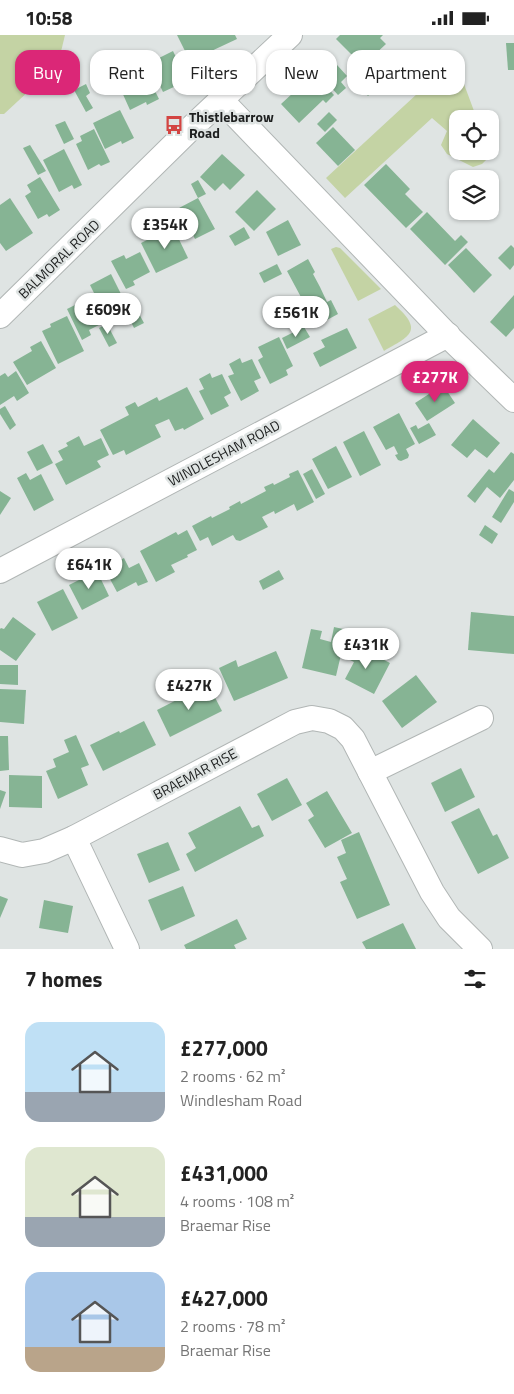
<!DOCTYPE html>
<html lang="en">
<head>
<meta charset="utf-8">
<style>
	body { margin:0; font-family:"Titillium Web",sans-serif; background:#f6f6f6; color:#222; height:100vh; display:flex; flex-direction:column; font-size:19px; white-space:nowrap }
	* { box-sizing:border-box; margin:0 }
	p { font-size:16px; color:#767676 }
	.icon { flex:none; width:28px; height:28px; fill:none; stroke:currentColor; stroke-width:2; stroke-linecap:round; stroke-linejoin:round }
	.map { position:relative; height:914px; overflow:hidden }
	.sheet { display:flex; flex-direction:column; background:#fff; flex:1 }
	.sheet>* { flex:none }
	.banner { position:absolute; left:15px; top:15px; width:485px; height:45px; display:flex; gap:10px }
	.controls { position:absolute; left:449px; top:75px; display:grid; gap:10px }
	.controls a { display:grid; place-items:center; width:50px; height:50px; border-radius:10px; background:#fff; box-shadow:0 1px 4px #0004; font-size:25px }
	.price { position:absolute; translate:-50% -42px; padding:0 11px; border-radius:18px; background:#fff; color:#222; font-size:16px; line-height:32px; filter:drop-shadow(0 1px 2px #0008) }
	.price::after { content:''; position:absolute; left:50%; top:30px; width:15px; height:11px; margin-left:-8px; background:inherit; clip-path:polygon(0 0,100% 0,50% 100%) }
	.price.active { background:#db2777; color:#fff }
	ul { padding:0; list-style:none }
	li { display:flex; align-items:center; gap:15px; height:125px; padding:0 25px }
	li span { display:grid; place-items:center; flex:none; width:140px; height:100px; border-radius:15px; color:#555 }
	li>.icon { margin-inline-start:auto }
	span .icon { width:60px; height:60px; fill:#fffc; stroke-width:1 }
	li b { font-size:21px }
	h2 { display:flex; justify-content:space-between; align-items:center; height:60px; padding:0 25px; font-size:21px }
	.tag { padding:0 18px; border-radius:15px; background:#fff; box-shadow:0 1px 4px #0004; font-size:18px; line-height:45px }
	.tag.active { background:#db2777; color:#fff }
	.status { display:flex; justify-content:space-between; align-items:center; height:35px; padding:0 25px; background:#fff; direction:ltr }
	.status svg { height:14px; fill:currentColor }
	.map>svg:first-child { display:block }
	.green { fill:#c4d3a4 }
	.building { fill:#86b494 }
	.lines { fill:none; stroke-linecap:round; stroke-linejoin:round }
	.minor-casing { stroke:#b1b6b5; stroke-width:26 }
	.minor { stroke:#fff; stroke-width:24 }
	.labels { text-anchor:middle; stroke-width:5; stroke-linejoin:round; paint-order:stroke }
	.poi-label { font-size:14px; font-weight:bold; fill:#1d1f1f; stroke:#dfe4e3; text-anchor:start }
	.street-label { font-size:14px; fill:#1d1f1f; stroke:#dfe4e3 }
</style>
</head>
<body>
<div class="status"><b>10:58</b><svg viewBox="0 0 49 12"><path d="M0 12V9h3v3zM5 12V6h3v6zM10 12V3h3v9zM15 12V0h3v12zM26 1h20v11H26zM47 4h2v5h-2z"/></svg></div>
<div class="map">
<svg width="514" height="914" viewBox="0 0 514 914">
	<rect width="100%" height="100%" fill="#dfe4e3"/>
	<g class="green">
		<path d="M0 0H65L58 29 4 79H0Z"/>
		<path d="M449 32 458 33 477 84H458V116H490V110L492 119 482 129 473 132 447 119 441 110 447 96 432 83 345 163 326 143 444 34Z"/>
		<path d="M336 212 340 213 381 254 358 266 331 214Z"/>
		<path d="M395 270C424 296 410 301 384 316L368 284Z"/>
	</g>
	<g class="building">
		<path d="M177 0H235L237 4 190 26Z"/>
		<path d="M340 0H383L380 3 386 9 371 23 366 18 358 26 336 4Z"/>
		<path d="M506 8H514V35H508Z"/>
		<path d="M173 16 189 49 177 54 176 51 163 57 149 28Z"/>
		<path d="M328 20 347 41 341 47 346 53 338 60 314 34Z"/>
		<path d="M357 37 374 55 368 61 351 43Z"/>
		<path d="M148 42 159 64 147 70 146 67 130 75 121 55Z"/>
		<path d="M317 42 334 60 326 68 323 65 299 88 281 69 294 57 295 59 306 49 308 52Z"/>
		<path d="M86 49 90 58 86 61 93 73 86 77 74 55Z"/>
		<path d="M120 75 134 103 122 109 121 106 105 114 93 88Z"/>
		<path d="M329 77 337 85 325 97 317 89Z"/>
		<path d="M65 86 74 104 64 109 55 90Z"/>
		<path d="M333 92 355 115 338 131 316 108Z"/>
		<path d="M94 94 110 127 101 131 99 129 88 135 76 109 82 106 80 101Z"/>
		<path d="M30 110 46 136 38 140 23 113Z"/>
		<path d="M64 114 82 150 74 154 72 150 59 157 43 125Z"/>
		<path d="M222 119 245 140 230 155 223 148 215 156 200 142Z"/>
		<path d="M386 129 410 154 405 159 423 177 406 193 364 150Z"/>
		<path d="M40 142 60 175 49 182 47 179 38 184 25 161 31 157 27 150Z"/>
		<path d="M198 145 206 159 198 163 215 194 195 204 190 194 182 198 173 180 181 176 179 173 198 163 191 149Z"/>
		<path d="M257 155 276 174 254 196 235 177Z"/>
		<path d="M10 163 33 198 6 216 0 208V170Z"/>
		<path d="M427 177 455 206 461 200 468 207 445 230 410 194Z"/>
		<path d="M288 185 301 210 278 221 266 197Z"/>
		<path d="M173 192 188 223 156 238 141 208Z"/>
		<path d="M244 192 250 203 235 211 229 201Z"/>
		<path d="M511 210 514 213V230L510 235 498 223Z"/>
		<path d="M466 213 492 240 474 258 448 230Z"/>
		<path d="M140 217 150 237 133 246 135 250 126 254 111 226 124 220 126 224Z"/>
		<path d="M308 224 315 237 313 239 320 252 327 267 331 265 338 279 314 292 309 284 299 289 290 271 302 264 287 236Z"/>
		<path d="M277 229 282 239 264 248 259 238Z"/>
		<path d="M111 239 123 263 102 274 90 250Z"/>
		<path d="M514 260V293L506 302 490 287Z"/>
		<path d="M87 264 99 290 89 295 91 300 82 305 67 274Z"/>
		<path d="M132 266 144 288 134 293 123 271Z"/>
		<path d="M67 281 84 316 58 329 42 296 51 292 50 289Z"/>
		<path d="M107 289 117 308 109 312 99 293Z"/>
		<path d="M304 292 310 302 287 314 282 303Z"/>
		<path d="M347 293 357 313 320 332 313 318 325 312 321 305Z"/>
		<path d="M279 302 293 331 286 335 288 340 270 349 258 325 263 322 258 312Z"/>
		<path d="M41 306 56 333 27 350 13 327 32 316 30 312Z"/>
		<path d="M240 323 242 328 252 324 261 343 254 346 259 356 241 366 228 341 234 339 229 329Z"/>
		<path d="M16 336 29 358 17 366 14 361 0 370V341L5 338 8 342Z"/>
		<path d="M210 338 212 343 222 339 231 358 224 362 229 371 211 380 199 356 204 354 199 344Z"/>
		<path d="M443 350 455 368 427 386 415 368Z"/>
		<path d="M187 352 204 384 184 395 183 393 175 396 169 384 155 390 161 402 126 420 124 415 113 420 100 395 129 380 125 372 135 367 138 372 157 362 159 366Z"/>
		<path d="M5 371 16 390 10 395 0 379V374Z"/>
		<path d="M399 378 415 409 406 414 409 420 408 423 401 426 398 425 395 420 398 419 394 411 386 415 373 392Z"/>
		<path d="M473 384 500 408 487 423 475 414 467 423 451 410Z"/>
		<path d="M429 388 436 400 419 409 410 393 416 390 418 394Z"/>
		<path d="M364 396 381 430 360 441 343 407Z"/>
		<path d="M79 401 84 411 101 403 109 420 97 426 101 432 66 450 55 429 63 425 58 416 68 411 66 408Z"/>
		<path d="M43 409 53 428 37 436 27 417Z"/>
		<path d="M336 411 352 442 328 454 312 424Z"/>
		<path d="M511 417 514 419V445L500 463 487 452 475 468 467 461 489 434 494 438Z"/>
		<path d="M312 434 325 459 316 464 303 439Z"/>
		<path d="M298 435 314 467 297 476 294 469 275 479 274 476 262 482 268 492 240 506 236 505 233 500 212 511 208 502 200 506 192 491 211 481 212 483 230 474 229 472 240 466 241 469 266 456 264 452 273 448 274 450 290 442 289 439Z"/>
		<path d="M26 438 30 445 41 439 54 465 34 476 17 443Z"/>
		<path d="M509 454 514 457V467L501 488 492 482Z"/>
		<path d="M0 456 11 463 0 480Z"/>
		<path d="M485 490 498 499 492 509 479 500Z"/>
		<path d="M187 495 197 515 187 520 188 522 171 530 175 537 156 547 140 516 176 497 178 500Z"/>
		<path d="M124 523 129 533 139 528 148 547 138 551 136 547 117 557 104 533Z"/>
		<path d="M279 535 284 544 263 555 259 546Z"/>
		<path d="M97 536 109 561 82 575 69 550Z"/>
		<path d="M63 554 78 583 52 596 37 567Z"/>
		<path d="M471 577 514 581V619L468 615Z"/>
		<path d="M13 582 36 599 16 626 0 615V594L1 593 4 594Z"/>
		<path d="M334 592 352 596 348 612 343 611 336 641 302 633 311 594 322 596 320 604 331 607Z"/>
		<path d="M355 610 390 628 374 659 345 644 354 627 348 624Z"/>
		<path d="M276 616 288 643 234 666 219 633 236 625 238 632Z"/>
		<path d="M0 630H18V650L0 649Z"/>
		<path d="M416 640 437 667 402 693 382 666Z"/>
		<path d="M208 649 222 676 170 702 157 675Z"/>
		<path d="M0 654 26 655 24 689 0 687Z"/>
		<path d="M144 686 156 710 103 736 90 710 119 696 120 698Z"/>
		<path d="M76 700 89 730 81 733 88 750 58 764 46 736 56 732 53 724 69 717 64 705Z"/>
		<path d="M0 701H8L9 735 0 736Z"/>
		<path d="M461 733 475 762 445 777 431 748Z"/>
		<path d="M9 740 42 741V773L9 772Z"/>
		<path d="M287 743 302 770 272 786 257 759Z"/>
		<path d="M0 755 6 757 0 774Z"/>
		<path d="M327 756 352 798 325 813 308 785 314 781 306 768Z"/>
		<path d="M240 771 252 793 259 790 264 801 195 837 186 819 196 813 188 798Z"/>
		<path d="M479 773 493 801 497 799 509 823 478 839 451 787Z"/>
		<path d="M359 797 390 870 357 884 340 847 347 844 337 822 346 818 341 805Z"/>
		<path d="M168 807 180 835 149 848 137 819Z"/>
		<path d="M183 851 195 881 161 896 148 865Z"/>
		<path d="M0 861 8 864 0 883Z"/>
		<path d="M44 865 73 871 68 898 39 893Z"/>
		<path d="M237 884 247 904 234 910 236 914H186L184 910Z"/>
		<path d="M403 888 416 914H366L362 907Z"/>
	</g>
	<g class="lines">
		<g class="minor-casing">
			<g id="minor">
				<path d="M221 65 449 302 514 365"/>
				<path d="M0 281 190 94 290 0"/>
				<path d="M0 536 448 300"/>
				<path d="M370 737 481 683"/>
				<path d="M74 803 127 914"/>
				<path d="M0 814 22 820 44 816 74 803 295 687 312 683 329 686 343 693 353 704 432 857 449 883 480 914"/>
			</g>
		</g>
		<use href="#minor" class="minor"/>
	</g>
	<defs>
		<g id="bus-bare" transform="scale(1.5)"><path d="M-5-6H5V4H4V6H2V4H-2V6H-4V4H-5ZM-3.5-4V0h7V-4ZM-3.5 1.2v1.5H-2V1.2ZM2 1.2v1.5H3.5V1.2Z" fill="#d34442" stroke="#dfe4e3" stroke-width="2.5" paint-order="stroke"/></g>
	</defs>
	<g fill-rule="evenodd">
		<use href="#bus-bare" x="174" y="90"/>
	</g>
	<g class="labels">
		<g class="poi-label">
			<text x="189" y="87">Thistlebarrow<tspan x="189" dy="16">Road</tspan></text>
		</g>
		<g class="street-label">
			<text transform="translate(59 224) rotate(-44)" y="5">BALMORAL ROAD</text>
			<text transform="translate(224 418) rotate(-28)" y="5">WINDLESHAM ROAD</text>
			<text transform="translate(195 739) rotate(-28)" y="5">BRAEMAR RISE</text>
		</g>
	</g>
</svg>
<div class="controls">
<a><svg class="icon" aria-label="locate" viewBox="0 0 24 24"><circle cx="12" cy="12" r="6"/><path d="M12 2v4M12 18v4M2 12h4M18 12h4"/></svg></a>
<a><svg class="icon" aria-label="layers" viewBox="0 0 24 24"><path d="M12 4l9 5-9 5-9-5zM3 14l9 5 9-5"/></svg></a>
</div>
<b class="price" style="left:165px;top:215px">£354K</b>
<b class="price" style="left:108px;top:300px">£609K</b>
<b class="price" style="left:296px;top:303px">£561K</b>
<b class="price active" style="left:435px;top:368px">£277K</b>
<b class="price" style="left:89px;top:555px">£641K</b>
<b class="price" style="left:366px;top:635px">£431K</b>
<b class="price" style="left:189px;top:676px">£427K</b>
<div class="banner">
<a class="tag active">Buy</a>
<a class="tag">Rent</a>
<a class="tag">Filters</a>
<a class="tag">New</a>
<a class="tag">Apartment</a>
</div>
</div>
<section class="sheet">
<h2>7 homes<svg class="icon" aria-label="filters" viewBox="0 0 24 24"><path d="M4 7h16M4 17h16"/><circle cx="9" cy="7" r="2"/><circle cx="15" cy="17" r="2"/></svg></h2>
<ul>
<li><span style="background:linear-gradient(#bfe0f5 70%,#9aa5b1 0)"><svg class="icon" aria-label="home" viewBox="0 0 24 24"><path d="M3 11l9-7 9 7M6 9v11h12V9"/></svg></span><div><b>£277,000</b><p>2 rooms · 62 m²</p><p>Windlesham Road</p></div></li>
<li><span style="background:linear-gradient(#dfe7d0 70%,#9aa5b1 0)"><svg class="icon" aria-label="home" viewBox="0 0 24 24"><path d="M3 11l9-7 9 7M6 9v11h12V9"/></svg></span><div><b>£431,000</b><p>4 rooms · 108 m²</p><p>Braemar Rise</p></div></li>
<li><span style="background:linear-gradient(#a9c7e8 75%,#b9a48a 0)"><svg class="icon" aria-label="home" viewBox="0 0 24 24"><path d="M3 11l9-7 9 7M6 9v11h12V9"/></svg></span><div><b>£427,000</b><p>2 rooms · 78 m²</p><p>Braemar Rise</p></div></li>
</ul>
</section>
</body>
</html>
